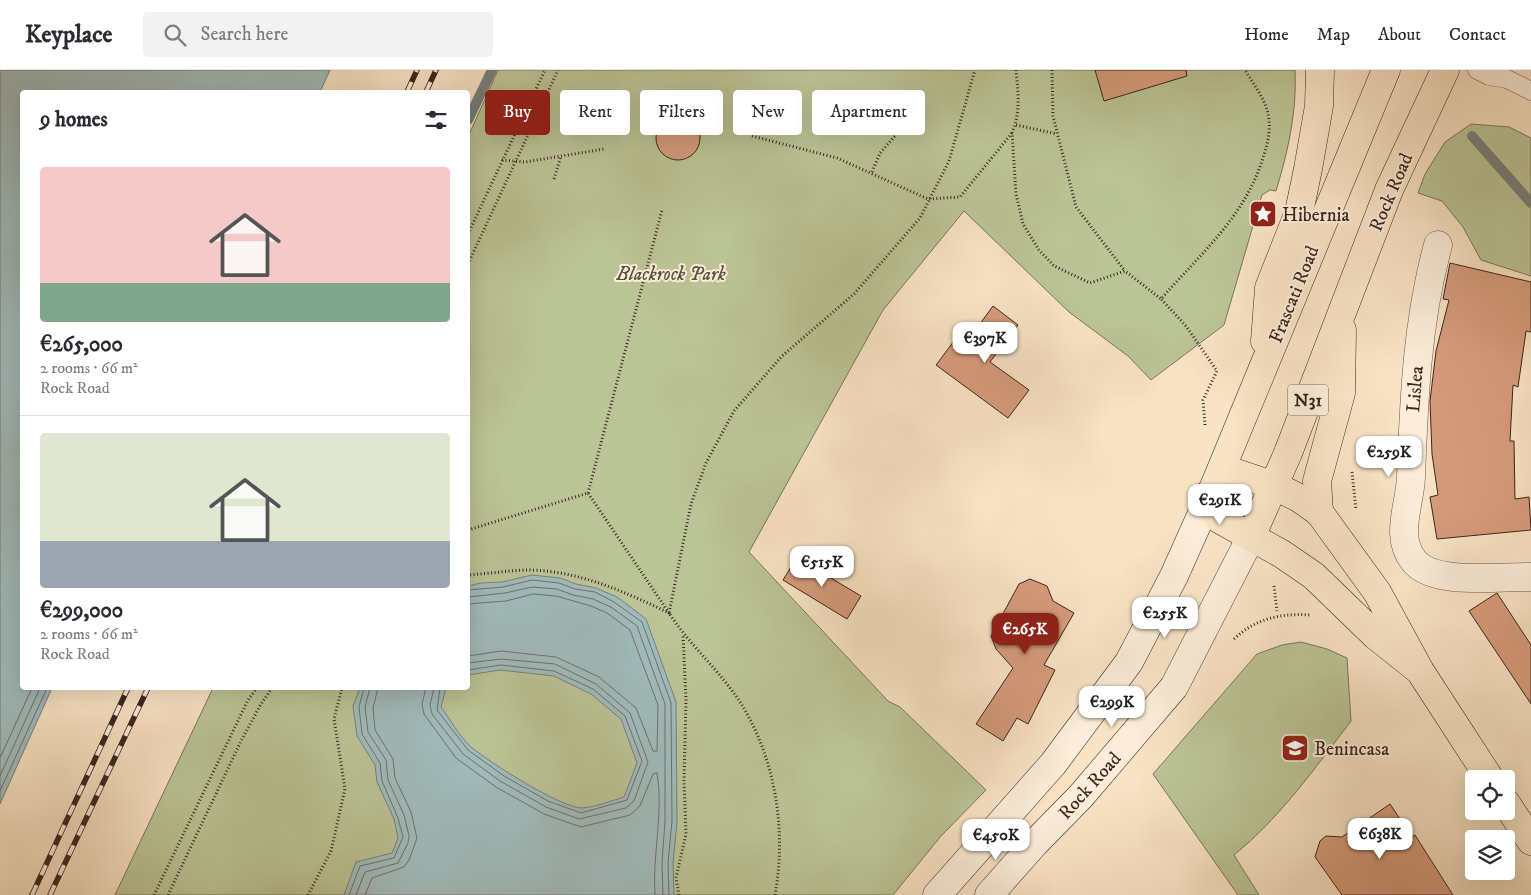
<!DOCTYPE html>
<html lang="en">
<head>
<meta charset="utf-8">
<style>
	body { margin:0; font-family:"IM FELL DW Pica",serif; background:#f2f2f3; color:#2b2b33; height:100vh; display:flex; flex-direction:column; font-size:19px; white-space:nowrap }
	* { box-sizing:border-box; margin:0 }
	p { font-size:16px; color:#7c7c81 }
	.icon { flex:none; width:28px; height:28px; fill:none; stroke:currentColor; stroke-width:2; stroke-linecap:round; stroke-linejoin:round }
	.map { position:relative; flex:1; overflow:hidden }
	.sheet { position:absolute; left:20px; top:20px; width:450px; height:600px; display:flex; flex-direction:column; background:#fff; border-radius:5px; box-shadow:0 5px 20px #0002 }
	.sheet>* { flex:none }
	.hud { position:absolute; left:485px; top:20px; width:475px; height:45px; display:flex; gap:10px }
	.controls { position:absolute; left:1465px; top:700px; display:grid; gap:10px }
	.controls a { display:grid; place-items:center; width:50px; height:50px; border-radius:5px; background:#fff; box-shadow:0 5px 20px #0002; font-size:25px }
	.price { position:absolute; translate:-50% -42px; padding:0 11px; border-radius:10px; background:#fff; color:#222; font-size:16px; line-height:32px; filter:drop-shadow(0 1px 2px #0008) }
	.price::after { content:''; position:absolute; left:50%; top:30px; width:15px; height:11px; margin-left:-8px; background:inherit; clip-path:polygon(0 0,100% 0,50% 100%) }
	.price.current { background:#8f2418; color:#fff }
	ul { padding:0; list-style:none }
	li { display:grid; align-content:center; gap:10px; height:265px; padding:0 20px }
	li+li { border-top:1px solid #e1e1e2 }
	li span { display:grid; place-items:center; height:155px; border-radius:5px; color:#555 }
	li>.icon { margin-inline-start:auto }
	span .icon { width:90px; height:90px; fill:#fffc; stroke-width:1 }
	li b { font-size:21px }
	h2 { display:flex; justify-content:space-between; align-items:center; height:60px; padding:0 20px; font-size:21px }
	.pill { padding:0 18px; border-radius:5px; background:#fff; box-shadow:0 5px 20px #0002; font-size:18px; line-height:45px }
	.pill.current { background:#8f2418; color:#fff }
	header { display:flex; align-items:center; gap:30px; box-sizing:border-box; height:70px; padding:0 25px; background:#fff; border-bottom:1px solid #e1e1e2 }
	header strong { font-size:24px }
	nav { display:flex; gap:28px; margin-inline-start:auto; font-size:18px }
	.search { width:350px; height:45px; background:#f2f2f3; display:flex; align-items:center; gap:12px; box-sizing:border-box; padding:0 18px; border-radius:5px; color:#7c7c81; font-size:19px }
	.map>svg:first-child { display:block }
	.green { fill:#bbc496; stroke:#7a765a }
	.water { fill:#a1bcbd; stroke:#78807d }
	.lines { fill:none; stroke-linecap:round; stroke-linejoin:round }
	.shore { stroke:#6e726e; stroke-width:1 }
	.stream { stroke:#78807d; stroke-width:10 }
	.building { fill:#d69b7b; stroke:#3a271e }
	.service-casing { stroke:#6a5648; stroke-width:19 }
	.minor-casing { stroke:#6a5648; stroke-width:29 }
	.secondary-casing { stroke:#3a271e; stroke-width:29 }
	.trunk-casing { stroke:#3a271e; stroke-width:29 }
	.path { stroke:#3a271e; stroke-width:3; stroke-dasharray:1 2.5; stroke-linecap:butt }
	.service { stroke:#fbedd9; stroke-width:18 }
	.minor { stroke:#fbedd9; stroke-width:28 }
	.secondary { stroke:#fbedd9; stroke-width:28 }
	.trunk { stroke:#f9e3c5; stroke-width:28 }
	.rail-casing { stroke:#3a271e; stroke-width:5.5 }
	.rail { stroke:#fbedd9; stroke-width:4; stroke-dasharray:11; stroke-linecap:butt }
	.labels { text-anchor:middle; stroke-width:4; stroke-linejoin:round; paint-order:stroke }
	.shield { fill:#fbedd9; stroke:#746256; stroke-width:1 }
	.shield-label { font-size:18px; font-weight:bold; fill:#3a271e }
	.street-label { font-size:19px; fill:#3a271e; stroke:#fbedd9 }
	.poi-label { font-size:19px; fill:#3a271e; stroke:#fbedd9; text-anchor:start }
	.park-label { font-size:19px; font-style:italic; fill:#5a4e3c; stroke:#fbedd9 }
</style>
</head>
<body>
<header>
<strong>Keyplace</strong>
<div class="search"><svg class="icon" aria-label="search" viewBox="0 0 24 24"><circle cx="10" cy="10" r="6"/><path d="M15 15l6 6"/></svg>Search here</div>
<nav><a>Home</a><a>Map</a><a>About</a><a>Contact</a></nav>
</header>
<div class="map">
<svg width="1531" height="825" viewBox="0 0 1531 825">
	<rect width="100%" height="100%" fill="#f9e3c5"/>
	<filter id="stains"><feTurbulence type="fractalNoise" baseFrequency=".004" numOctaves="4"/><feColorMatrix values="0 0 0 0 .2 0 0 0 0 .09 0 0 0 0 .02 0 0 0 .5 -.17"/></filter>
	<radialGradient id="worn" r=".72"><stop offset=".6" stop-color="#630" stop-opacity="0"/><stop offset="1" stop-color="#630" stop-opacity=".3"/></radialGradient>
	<g class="green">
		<path d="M498 0H1295C1297 42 1288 81 1276 121L1270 120 1262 125 1224 255 1151 310 1128 286 1069 242 964 141 883 240 749 482 888 631 900 637 986 720 941 766 893 825H115L213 618H468V67Z"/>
		<path d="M1471 54 1509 57 1531 68V206L1481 190 1463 157 1442 131 1418 123 1425 104 1445 72Z"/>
		<path d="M1301 572 1327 579 1347 588 1351 651C1315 698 1280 748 1234 785L1259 825H1238L1153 704 1257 584 1282 575Z"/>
	</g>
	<g class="water">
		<path d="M0 0H330L320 22H22V618H52L0 734Z"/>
		<path d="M532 505 560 508 576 514 596 518 617 527 646 549 676 632 677 752 673 793 674 825H344L356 792 392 783 398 768 394 749 377 712 375 695 357 666 353 636 360 618H446L441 637C450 649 459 666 471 677 489 692 561 738 582 738 595 737 611 731 624 727L637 693 621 649 591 624 554 606 500 600 468 605V516L481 513 502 512Z"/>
	</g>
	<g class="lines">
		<g class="shore">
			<path d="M468 520 503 517 532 510 559 513 575 519 595 522 614 532 642 552 671 633 672 751 668 793 669 825"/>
			<path d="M468 527 505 523 532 517 557 519 573 525 593 529 611 537 637 556 665 634V751L662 793 663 825"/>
			<path d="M468 534 506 531 533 524 556 526 591 536 607 543 630 560 658 635 657 681H653L636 638 599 607 556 587 501 581 468 586"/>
			<path d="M426 618 422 634 424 644 456 688 496 717 544 744 581 757 630 745 640 736 653 704 657 703C664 741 652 786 655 825"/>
			<path d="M434 618 430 635 432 644 463 684 500 711 546 737 579 749 626 738 634 731 648 692 630 643 596 614 555 594 501 589 468 593"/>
			<path d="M440 618 437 640 468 680 504 706 548 731 581 743 627 730 642 691 625 646 593 619 554 601 501 595 468 600"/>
			<path d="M0 688 32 618"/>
			<path d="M0 706 40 618"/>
			<path d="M0 721 47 618"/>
			<path d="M349 825 360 796 394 788 403 767 398 748 382 711 380 693 362 664 359 637 364 618"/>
			<path d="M356 825 365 802 398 793 408 773 409 766 404 745 388 710 386 690 368 662 365 637 370 618"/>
			<path d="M365 825 372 808 404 797 409 790 417 768 411 742 395 708 393 689 375 660 373 638 378 618"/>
		</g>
		<g class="stream">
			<path d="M468 50 492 0"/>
			<path d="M1472 66 1531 133"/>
		</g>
	</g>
	<g class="building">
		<path d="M1095 0H1186L1187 6 1104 31Z"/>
		<circle cx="678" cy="68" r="22"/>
		<path d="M1450 193 1531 212V262L1526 261 1518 317 1513 315 1510 371H1514L1515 429 1529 427 1531 460 1437 469 1430 427 1438 425 1432 384 1430 331 1436 281 1449 230 1443 229Z"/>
		<path d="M993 236 1018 255 990 292 1029 320 1008 348 936 295 957 267 966 273Z"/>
		<path d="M799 489 861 526 847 549 783 510 791 497Z"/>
		<path d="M1030 509 1047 516 1053 531 1074 543 1044 595 1055 600 1028 654 1017 648 1003 671 976 654 1013 598 996 579 991 566 1019 514Z"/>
		<path d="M1497 523 1531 575V634L1469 541Z"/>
		<path d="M1390 734 1412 767 1415 765 1453 825H1342L1315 787 1320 771 1326 766 1342 767Z"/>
	</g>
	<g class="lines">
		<g class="service-casing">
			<path id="service" d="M1477 0 1489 6 1507 9 1531 21"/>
		</g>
		<g class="minor-casing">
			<path id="minor" d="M1438 175C1417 252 1414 328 1411 407 1410 435 1394 467 1414 491 1434 516 1501 506 1531 507"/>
		</g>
		<g class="secondary-casing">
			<g id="secondary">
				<path d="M937 825 1053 694 1129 592 1174 506 1212 421"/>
				<path d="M989 825 1035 773 1081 726 1174 617 1251 467"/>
			</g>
		</g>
		<g class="trunk-casing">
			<g id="trunk">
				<path d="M1265 271 1269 218 1299 142 1308 99 1319 36 1320 0"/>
				<path d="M1213 419 1386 0"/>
				<path d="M1319 442 1317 411 1341 323 1342 260"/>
				<path d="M1251 467 1288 383 1389 120 1445 0"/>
				<path d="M1420 601 1376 566 1314 506 1282 484 1219 449 1211 434 1212 421 1219 409 1236 403 1275 416 1299 428 1319 442 1377 522 1420 601 1490 709"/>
				<path d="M1506 733 1531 771"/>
			</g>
		</g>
		<g class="path">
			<path d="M1016 0C1018 19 1021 44 1012 62L1016 124 1023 154 1039 180 1054 196 1090 213 1125 201 1161 229"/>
			<path d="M1052 0 1053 46 1076 137 1125 201"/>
			<path d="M1016 55 1057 64"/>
			<path d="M752 66 837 88 928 129 960 127 1012 63"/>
			<path d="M502 90 525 92 604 79"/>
			<path d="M872 102 880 83 923 34"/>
			<path d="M554 109 561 86"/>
			<path d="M468 164 545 0"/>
			<path d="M468 194 558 0"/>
			<path d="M1205 355 1203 330 1217 301 1186 256 1161 229C1201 183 1244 148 1263 88 1268 73 1272 56 1267 40 1263 26 1252 12 1245 0"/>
			<path d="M1352 402 1356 440"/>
			<path d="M588 423 662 140"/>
			<path d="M468 460 588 423 669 543C625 522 580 501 529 500 509 500 488 504 468 505"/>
			<path d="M1274 516 1277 541"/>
			<path d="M1234 569C1256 548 1282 543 1311 545"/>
			<path d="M154 825 248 630 257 618"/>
			<path d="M168 825 241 671 261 634 272 618"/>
			<path d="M308 825 331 781 345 719 334 649 342 618"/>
			<path d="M679 825 676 808 686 764 684 710 686 630 683 565"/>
			<path d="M775 825C787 759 775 685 738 629 717 598 689 574 669 543L691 434 706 393 734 341 782 286 854 224 920 148 949 91 975 0"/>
		</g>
		<use href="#service" class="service"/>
		<use href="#minor" class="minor"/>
		<use href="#secondary" class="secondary"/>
		<use href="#trunk" class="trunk"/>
		<g class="rail-casing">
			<g id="rail">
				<path d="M407 22 417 0"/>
				<path d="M426 22 436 0"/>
				<path d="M32 825 128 618"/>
				<path d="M50 825 148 618"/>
			</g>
		</g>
		<use href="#rail" class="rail"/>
	</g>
	<defs>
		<g id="sight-square" transform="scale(1.4375)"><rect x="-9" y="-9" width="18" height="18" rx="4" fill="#8f2418" stroke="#fbedd9"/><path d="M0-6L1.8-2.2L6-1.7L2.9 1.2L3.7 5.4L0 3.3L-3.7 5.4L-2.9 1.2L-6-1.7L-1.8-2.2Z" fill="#fff"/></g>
		<g id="school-square" transform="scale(1.4375)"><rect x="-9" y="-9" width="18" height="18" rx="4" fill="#8f2418" stroke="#fbedd9"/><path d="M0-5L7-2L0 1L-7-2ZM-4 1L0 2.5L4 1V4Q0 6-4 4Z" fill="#fff"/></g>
	</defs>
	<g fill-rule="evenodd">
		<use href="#sight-square" x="1263" y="144"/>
		<use href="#school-square" x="1295" y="678"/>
	</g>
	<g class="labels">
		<rect class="shield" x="1288" y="314.5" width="40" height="31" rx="4"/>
		<g class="shield-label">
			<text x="1308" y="336">N31</text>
		</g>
		<g class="street-label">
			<text transform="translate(1390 122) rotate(-67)" y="7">Rock Road</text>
			<text transform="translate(1293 224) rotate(-68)" y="7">Frascati Road</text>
			<text transform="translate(1414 319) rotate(-85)" y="7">Lislea</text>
			<text transform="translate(1089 715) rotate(-48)" y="7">Rock Road</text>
		</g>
		<g class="poi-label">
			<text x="1282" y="151">Hibernia</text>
			<text x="1314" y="685">Benincasa</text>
		</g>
		<g class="park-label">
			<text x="671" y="210">Blackrock Park</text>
		</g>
	</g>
	<rect width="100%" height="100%" filter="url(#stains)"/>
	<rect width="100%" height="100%" fill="url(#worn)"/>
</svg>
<div class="controls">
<a><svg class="icon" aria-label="locate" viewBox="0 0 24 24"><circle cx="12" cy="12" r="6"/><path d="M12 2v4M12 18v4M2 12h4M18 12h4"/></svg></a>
<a><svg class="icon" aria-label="layers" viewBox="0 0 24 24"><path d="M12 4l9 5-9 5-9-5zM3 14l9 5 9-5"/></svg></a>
</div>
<b class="price" style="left:985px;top:294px">€397K</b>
<b class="price" style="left:1389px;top:408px">€259K</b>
<b class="price" style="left:1220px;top:456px">€291K</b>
<b class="price" style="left:822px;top:518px">€515K</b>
<b class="price" style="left:1165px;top:569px">€255K</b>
<b class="price current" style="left:1025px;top:585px">€265K</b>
<b class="price" style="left:1112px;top:658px">€299K</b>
<b class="price" style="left:1380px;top:790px">€638K</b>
<b class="price" style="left:996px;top:791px">€450K</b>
<div class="hud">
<a class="pill current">Buy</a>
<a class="pill">Rent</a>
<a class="pill">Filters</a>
<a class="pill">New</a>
<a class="pill">Apartment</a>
</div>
<section class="sheet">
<h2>9 homes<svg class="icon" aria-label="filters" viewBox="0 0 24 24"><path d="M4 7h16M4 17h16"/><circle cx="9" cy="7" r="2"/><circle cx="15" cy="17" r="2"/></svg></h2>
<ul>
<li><span style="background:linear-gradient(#f6c9c9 75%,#7fa58c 0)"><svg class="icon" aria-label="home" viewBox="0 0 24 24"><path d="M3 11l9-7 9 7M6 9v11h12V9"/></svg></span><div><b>€265,000</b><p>2 rooms · 66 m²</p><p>Rock Road</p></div></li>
<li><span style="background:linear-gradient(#dfe7d0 70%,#9aa5b1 0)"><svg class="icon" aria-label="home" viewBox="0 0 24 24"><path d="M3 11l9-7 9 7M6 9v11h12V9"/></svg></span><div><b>€299,000</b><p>2 rooms · 66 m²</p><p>Rock Road</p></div></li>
</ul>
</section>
</div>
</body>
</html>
